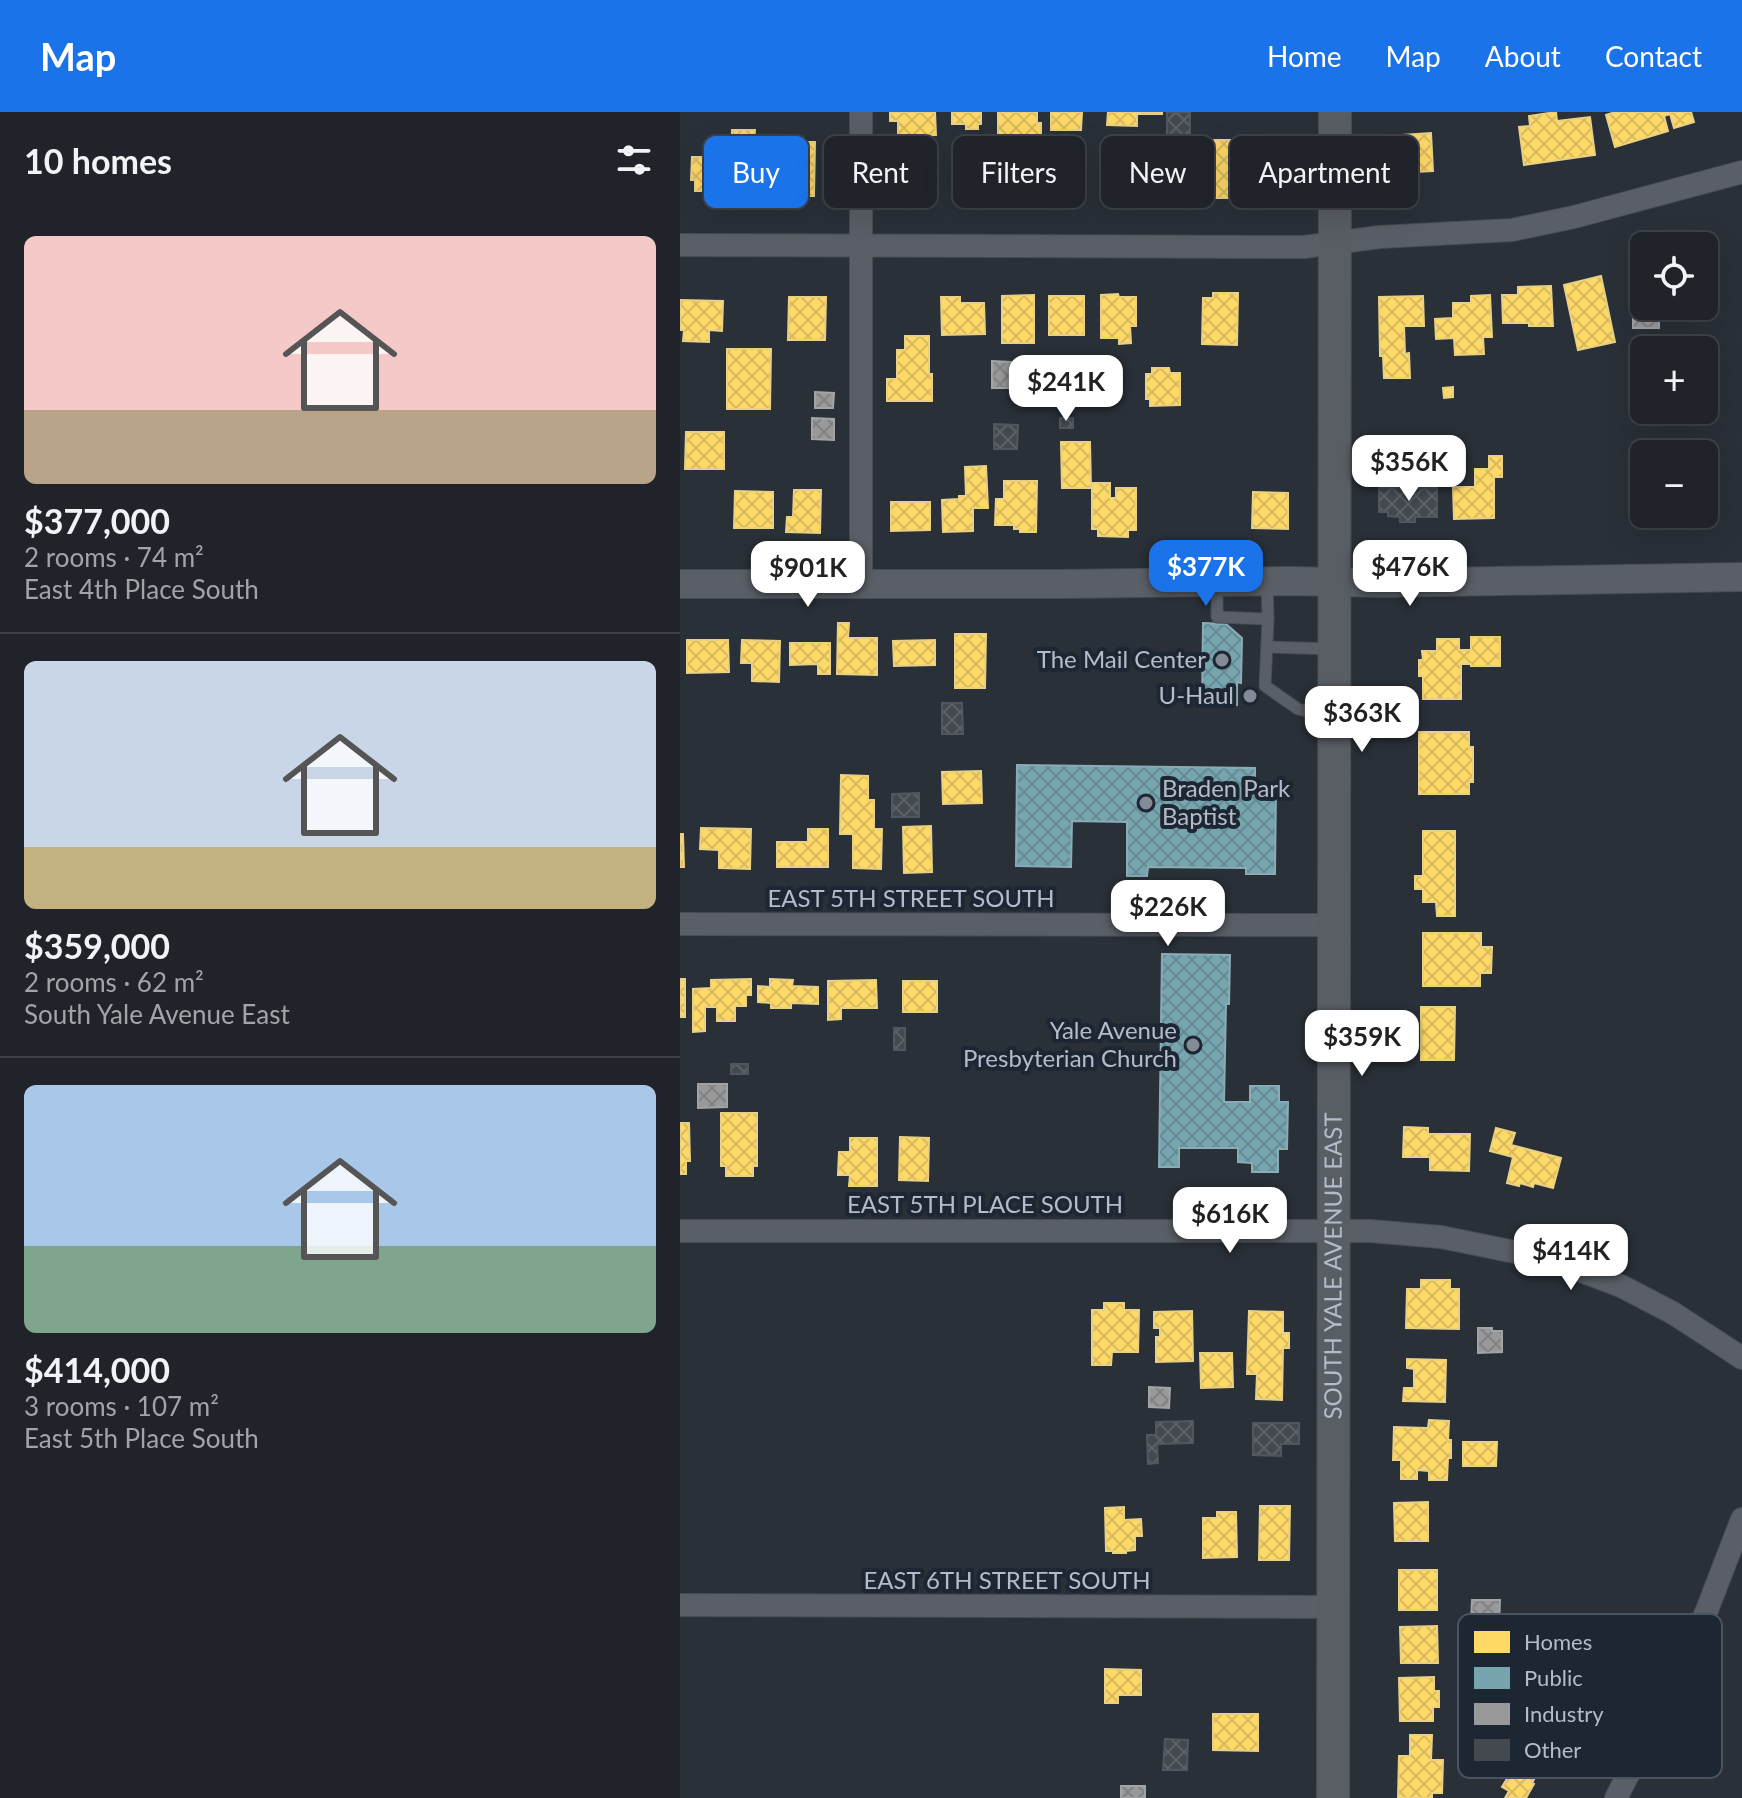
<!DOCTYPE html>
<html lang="en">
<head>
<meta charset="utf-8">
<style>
	body { margin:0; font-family:Lato,sans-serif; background:#2d3036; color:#f1f3f6; height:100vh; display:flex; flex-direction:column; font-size:30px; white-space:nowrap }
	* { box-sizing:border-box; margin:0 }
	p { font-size:26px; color:#a2a4a8 }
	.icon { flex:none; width:44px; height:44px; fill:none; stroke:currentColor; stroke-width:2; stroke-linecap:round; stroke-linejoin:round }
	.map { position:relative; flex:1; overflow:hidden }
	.drawer { display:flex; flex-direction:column; background:#20242a; width:680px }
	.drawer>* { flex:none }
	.top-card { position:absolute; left:24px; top:24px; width:760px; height:72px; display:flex; gap:16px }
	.controls { position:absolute; left:950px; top:120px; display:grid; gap:16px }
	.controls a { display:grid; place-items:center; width:88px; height:88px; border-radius:12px; background:#20242a; box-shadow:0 8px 32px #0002,0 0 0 2px #3d4147; font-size:40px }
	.price { position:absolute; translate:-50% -68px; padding:0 18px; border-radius:16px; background:#fff; color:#222; font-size:26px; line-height:52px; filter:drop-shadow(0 2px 4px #0008) }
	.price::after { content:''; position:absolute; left:50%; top:48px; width:24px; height:18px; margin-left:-12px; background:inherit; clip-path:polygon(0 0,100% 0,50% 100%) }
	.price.active { background:#1a73e8; color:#fff }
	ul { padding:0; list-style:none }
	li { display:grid; align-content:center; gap:16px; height:424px; padding:0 24px }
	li+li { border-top:2px solid #3d4147 }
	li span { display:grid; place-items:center; height:248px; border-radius:12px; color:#555 }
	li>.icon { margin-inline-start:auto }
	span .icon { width:144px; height:144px; fill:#fffc; stroke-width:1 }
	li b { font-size:34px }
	h2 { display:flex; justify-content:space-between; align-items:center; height:96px; padding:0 24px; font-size:34px }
	.pill { padding:0 28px; border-radius:12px; background:#20242a; box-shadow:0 8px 32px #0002,0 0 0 2px #3d4147; font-size:28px; line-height:72px }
	.pill.active { background:#1a73e8; color:#fff }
	header { display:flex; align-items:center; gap:48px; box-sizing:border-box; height:112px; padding:0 40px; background:#1a73e8; color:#fff }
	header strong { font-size:38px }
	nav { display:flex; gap:44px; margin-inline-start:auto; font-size:28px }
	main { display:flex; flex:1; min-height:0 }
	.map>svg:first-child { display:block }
	.homes { fill:url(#homes-cross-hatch); stroke:#e8d084; stroke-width:2 }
	.public { fill:url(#public-cross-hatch); stroke:#89acb7; stroke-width:2 }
	.industry { fill:url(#industry-cross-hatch); stroke:#a1a4a7; stroke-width:2 }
	.building { fill:url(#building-cross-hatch); stroke:#52575f; stroke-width:2 }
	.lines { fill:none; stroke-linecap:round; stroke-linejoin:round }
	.service-casing { stroke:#484c53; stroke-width:13 }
	.minor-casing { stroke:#484c53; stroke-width:24 }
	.tertiary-casing { stroke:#484c53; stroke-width:30 }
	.secondary-casing { stroke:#484c53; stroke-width:34 }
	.service { stroke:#5a5e66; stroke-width:11 }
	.minor { stroke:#5a5e66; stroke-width:22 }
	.tertiary { stroke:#5a5e66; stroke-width:28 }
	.secondary { stroke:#595d64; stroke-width:32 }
	.poi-dot { fill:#848b96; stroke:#1d2633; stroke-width:3 }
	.labels { text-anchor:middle; stroke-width:8; stroke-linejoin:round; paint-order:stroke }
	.poi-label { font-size:24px; fill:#b4bcc9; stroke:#1d2633; text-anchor:end }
	.street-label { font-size:24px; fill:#b4bcc9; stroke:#1d2633 }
	.key { fill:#1d2633; stroke:#4a5360; stroke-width:2 }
	.key-label { font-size:22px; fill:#b4bcc9 }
</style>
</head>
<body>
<header>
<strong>Map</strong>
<nav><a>Home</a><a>Map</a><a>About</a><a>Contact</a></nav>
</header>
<main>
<section class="drawer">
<h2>10 homes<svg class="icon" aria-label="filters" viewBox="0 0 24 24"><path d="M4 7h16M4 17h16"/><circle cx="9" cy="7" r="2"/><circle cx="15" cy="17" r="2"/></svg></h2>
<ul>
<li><span style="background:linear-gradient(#f6c9c9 70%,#b9a48a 0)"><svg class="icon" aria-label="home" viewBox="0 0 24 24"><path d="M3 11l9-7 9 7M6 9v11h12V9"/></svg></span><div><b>$377,000</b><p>2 rooms · 74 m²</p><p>East 4th Place South</p></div></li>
<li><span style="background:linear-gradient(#c9d6e8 75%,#c2b280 0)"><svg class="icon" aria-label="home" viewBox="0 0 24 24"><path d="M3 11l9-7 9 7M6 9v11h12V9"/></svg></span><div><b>$359,000</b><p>2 rooms · 62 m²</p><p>South Yale Avenue East</p></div></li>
<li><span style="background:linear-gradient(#a9c7e8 65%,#7fa58c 0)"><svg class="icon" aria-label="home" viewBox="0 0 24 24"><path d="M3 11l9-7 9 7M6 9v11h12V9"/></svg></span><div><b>$414,000</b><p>3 rooms · 107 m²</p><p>East 5th Place South</p></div></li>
</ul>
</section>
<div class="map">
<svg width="1062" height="1686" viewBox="0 0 1062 1686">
	<defs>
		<pattern id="homes-cross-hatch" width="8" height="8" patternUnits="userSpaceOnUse" patternTransform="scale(2)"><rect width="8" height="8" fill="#ffd966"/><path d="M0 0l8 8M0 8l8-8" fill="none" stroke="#d7b95e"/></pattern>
		<pattern id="public-cross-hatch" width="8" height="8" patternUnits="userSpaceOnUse" patternTransform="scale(2)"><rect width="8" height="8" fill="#76a5af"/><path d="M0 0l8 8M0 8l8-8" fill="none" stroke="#668a92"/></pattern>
		<pattern id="industry-cross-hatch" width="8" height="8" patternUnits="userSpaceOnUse" patternTransform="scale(2)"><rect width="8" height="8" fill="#999"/><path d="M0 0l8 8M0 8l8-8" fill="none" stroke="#808182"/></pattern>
		<pattern id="building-cross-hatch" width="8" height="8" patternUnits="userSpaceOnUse" patternTransform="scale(2)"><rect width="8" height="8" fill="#444950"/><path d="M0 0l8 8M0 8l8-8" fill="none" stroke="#5d6168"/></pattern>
	</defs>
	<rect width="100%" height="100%" fill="#2a3038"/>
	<g class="homes">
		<path d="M210 0H255L256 23 218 24V9H210Z"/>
		<path d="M272 0H301V12H298V17H286V12H272Z"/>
		<path d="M329 0H357V11H361V34H330V25H318V1Z"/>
		<path d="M371 0H402L401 18H371Z"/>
		<path d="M428 0H482V2H457V14L427 13Z"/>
		<path d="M876 0 877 9 910 5 915 43 844 53 839 15 850 14 849 4Z"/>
		<path d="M935 0H1011L1014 10 994 16 990 2 984 4 988 19 935 35 926 3Z"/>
		<path d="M52 18H75L74 29 97 30V72L51 71Z"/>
		<path d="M751 21 753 59 714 61 713 54 698 55 697 29H708L707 24Z"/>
		<path d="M531 28H550V33H557V86H519V33H531Z"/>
		<path d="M104 30H135L134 84H123V88L104 87Z"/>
		<path d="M12 45H39V48H43V68H36V79H15V68H11Z"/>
		<path d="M1024 149 1032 173 1024 176Z"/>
		<path d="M921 164 935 230 898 238 884 173Z"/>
		<path d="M871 174 873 214H849V211H823L822 183H838V175Z"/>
		<path d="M533 181H558L557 233 522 232 523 186H533Z"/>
		<path d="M438 182 439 185H456V214H450L451 231 439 232V226H421V183Z"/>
		<path d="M354 183V231H322V184Z"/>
		<path d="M810 183 812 225H803L804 242 775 243 774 226 756 227 755 207 773 206V191H791V184Z"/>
		<rect x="369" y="184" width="35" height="39"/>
		<path d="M743 184 744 214H724L725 242 729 241 730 266H704L703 244H700L699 185Z"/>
		<path d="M109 185H146L145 228H108Z"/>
		<path d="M261 185H280V191H304L305 222 262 223Z"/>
		<path d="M0 188 43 189 42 219 29 218V230L3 229 4 218H0Z"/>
		<path d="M225 224H249V262H252V289H207V267H217V238H225Z"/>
		<path d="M47 237H91L90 297H47Z"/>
		<path d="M472 256H489L490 261H500V293L470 294V287H466V262H472Z"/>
		<path d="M773 275V285L764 286 763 276Z"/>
		<path d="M6 320H44V357H5Z"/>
		<path d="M381 330H410L411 376H382Z"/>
		<path d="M809 344H822V365H814V406L774 407 773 375H795V357H809Z"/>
		<path d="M306 354 308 396H293V419L263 420 262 388 279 387V384H286L285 355Z"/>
		<path d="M324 369H357L356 420H340V417H334V413H315L316 387H324Z"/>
		<path d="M412 371H430V386H436V376H456V418H448V425L418 424V417H412Z"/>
		<path d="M114 378H141L140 421 106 420 107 405H113Z"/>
		<path d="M55 379 93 380V416H54Z"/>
		<path d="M573 380 608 381V417L572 416Z"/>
		<path d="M211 390H250V418L211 419Z"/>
		<path d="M158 511H169L168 526H197V563L157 562Z"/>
		<path d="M275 522H306L305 576H275Z"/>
		<path d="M791 525H820V554H791V552H781V587H743V564H739V548H743L742 539H757V527H779V538H791Z"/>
		<path d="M7 528H48L49 560 7 561Z"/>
		<path d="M62 528 100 529 99 570 72 569V551H61Z"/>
		<path d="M255 528V553L214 554 213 529Z"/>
		<path d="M110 531H150V562H138V552L110 553Z"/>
		<path d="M739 620H789V635H793V670H789V682H739Z"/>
		<path d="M301 659 302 691 263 692 262 660Z"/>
		<path d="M161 663 188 664V688H194V717H202L201 757 173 756V722H160Z"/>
		<path d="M251 714 252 760 224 761 223 715Z"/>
		<path d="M21 716 71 717 70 757 39 756V738L20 737Z"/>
		<path d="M128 717H148V755H97V730H128Z"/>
		<path d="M743 719H775V804H757L756 790H743V777H735V764H743Z"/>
		<path d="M0 722H3L4 755H0Z"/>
		<path d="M743 821H801V835H812L811 861H800V874H743Z"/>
		<rect x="0" y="867" width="5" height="38"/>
		<path d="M71 867V883H66V894H55V909H37V895H25V919L13 920V877L31 876V868Z"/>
		<path d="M90 867 113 868 112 874 138 875V892L111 891V896H91V891L78 890V874L90 875Z"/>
		<path d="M196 868 197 896H161V907L148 908V869Z"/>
		<rect x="223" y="869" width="34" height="31"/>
		<path d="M741 895H775L774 948H741Z"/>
		<path d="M41 1001H77V1054H73V1064H46V1054H41Z"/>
		<path d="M0 1011H9L10 1049H6V1062H0Z"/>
		<path d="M724 1015 748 1016V1022H790L789 1059 750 1058V1045H723Z"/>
		<path d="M816 1016 835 1021 831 1033 881 1046 873 1076 854 1071 853 1075 840 1071 839 1074 827 1071 833 1045 810 1039Z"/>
		<path d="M220 1025 249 1026 248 1069 219 1068Z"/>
		<path d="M170 1026H197V1074H169L170 1063H158L159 1040H170Z"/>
		<path d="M741 1168H770V1177H779V1217L726 1216 727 1177H741Z"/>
		<path d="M424 1191H444V1198H459L458 1240H432L431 1253H412V1198H424Z"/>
		<path d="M512 1199 513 1249 476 1250V1225H480V1216H474V1200Z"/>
		<path d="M569 1199 603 1200V1221H609V1236H603L602 1288 576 1287 577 1262H567Z"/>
		<path d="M520 1241H552L553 1275 521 1276Z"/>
		<path d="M727 1247 766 1248 765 1290 723 1289 724 1276H734V1257L727 1256Z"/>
		<path d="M749 1308 769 1309 768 1328H771V1346H768L767 1368H749V1359L737 1358V1367H721V1348H713L714 1315 748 1316Z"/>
		<path d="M783 1330H817L816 1354H783Z"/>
		<path d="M748 1390V1429H715L714 1391Z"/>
		<path d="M580 1394H610L609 1448H579Z"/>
		<path d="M444 1395V1408L461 1407 462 1424H455V1438L446 1439V1441H433V1439H426L425 1396Z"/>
		<path d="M537 1400H556L557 1445 523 1446V1406H537Z"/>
		<rect x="719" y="1458" width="38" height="40"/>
		<path d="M757 1514 758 1551H721L720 1515Z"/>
		<path d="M425 1557 461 1558V1583H438V1591H425Z"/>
		<path d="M754 1565V1579H759V1595H753V1609H720L719 1566Z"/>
		<path d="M533 1602H578V1639L533 1638Z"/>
		<path d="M730 1623H752L751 1648H763L762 1681H752V1686H718L719 1644H730Z"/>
		<path d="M840 1645 860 1656 852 1671 854 1672 846 1686H825L829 1679 822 1675Z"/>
	</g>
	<g class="public">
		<path d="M523 511 546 512 562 526 561 571 557 570V593L522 592Z"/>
		<path d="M337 653 575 656V673L596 674 595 762H566V756L468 755 467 764H447V710L392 709 391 755 336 754Z"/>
		<path d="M482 842 550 843 549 892H546L544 990H570V974H599V990H608L607 1037H598V1060H572V1051L558 1050V1036H499V1055H479Z"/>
	</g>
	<g class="industry">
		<path d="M953 189H964V194H979V216H953Z"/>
		<path d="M312 249 331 250V276H312Z"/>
		<path d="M135 280 154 281 153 296H135Z"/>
		<path d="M132 306 154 307V328L132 327Z"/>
		<path d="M18 972H47V995L18 996Z"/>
		<path d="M798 1216H812V1219H822V1240L798 1241Z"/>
		<path d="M469 1275 490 1276 489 1296 469 1295Z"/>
		<path d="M792 1488H820L819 1511 791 1510Z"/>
		<rect x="441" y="1674" width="24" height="12"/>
	</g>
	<g class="building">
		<rect x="487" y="0" width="23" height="25"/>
		<rect x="347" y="59" width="14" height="21"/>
		<rect x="380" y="306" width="13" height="10"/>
		<path d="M314 312 338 313 337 337H314Z"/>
		<path d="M699 376H757V405H735V410H720V405L708 404V400H699Z"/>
		<path d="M262 591H282L283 622H262Z"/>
		<path d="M239 681V705H212V682Z"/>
		<rect x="214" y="916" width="11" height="22"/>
		<rect x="51" y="952" width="17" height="10"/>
		<path d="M513 1309V1331L477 1332 478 1351 468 1352 467 1323H476V1310Z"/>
		<path d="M573 1311H619V1332H601V1344L573 1343Z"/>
		<path d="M485 1627 508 1628 507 1658H483Z"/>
	</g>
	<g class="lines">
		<g class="service-casing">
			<g id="service">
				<path d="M537 470V505L588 507"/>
				<path d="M587 471 588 507 585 574 618 597 630 600 653 601"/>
				<path d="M587 535 651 537"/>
			</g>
		</g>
		<g class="minor-casing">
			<g id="minor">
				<path d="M181 0V471"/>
				<path d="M0 133 624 135 700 125 832 118 894 105 1062 60"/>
				<path d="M0 812 654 813"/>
				<path d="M0 1119H690L761 1125 869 1147 941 1174 993 1201 1062 1246"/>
				<path d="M0 1493 654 1495"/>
				<path d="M936 1686 991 1580 1027 1498 1062 1407"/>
			</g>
		</g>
		<g class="tertiary-casing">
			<path id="tertiary" d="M0 472H381L609 469 704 471 1062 465"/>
		</g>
		<g class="secondary-casing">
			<g id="secondary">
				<path id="s1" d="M653 1686 655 0"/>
			</g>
		</g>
		<use href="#service" class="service"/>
		<use href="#minor" class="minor"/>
		<use href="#tertiary" class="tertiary"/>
		<use href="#secondary" class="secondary"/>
	</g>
	<g class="poi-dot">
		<circle cx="542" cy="548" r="8"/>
		<circle cx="570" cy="584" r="8"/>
		<circle cx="466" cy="691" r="8"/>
		<circle cx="513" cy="933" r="8"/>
	</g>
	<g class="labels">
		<g class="poi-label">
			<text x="526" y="556">The Mail Center</text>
			<text x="554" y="592">U-Haul</text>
			<text x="482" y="685" text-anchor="start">Braden Park<tspan x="482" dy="28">Baptist</tspan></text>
			<text x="497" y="927">Yale Avenue<tspan x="497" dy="28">Presbyterian Church</tspan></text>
		</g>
		<g class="street-label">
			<text x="231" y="795">EAST 5TH STREET SOUTH</text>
			<text x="305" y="1101">EAST 5TH PLACE SOUTH</text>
			<text dy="8" stroke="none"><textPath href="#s1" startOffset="532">SOUTH YALE AVENUE EAST</textPath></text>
			<text x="327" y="1477">EAST 6TH STREET SOUTH</text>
		</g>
	</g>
	<rect x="778" y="1502" width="264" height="164" rx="12" class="key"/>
	<rect x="794" y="1519" width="36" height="22" fill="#ffd966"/>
	<rect x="794" y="1555" width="36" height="22" fill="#76a5af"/>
	<rect x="794" y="1591" width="36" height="22" fill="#999"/>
	<rect x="794" y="1627" width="36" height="22" fill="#444950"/>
	<g class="key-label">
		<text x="844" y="1538">Homes</text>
		<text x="844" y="1574">Public</text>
		<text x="844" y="1610">Industry</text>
		<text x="844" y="1646">Other</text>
	</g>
</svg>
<div class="controls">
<a><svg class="icon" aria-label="locate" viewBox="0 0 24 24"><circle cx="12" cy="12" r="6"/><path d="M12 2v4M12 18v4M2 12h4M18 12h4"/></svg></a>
<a>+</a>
<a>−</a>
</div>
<b class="price" style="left:386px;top:311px">$241K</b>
<b class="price" style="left:729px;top:391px">$356K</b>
<b class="price active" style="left:526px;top:496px">$377K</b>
<b class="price" style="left:730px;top:496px">$476K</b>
<b class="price" style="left:128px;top:497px">$901K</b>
<b class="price" style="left:682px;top:642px">$363K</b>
<b class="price" style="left:488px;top:836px">$226K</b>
<b class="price" style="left:682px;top:966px">$359K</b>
<b class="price" style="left:550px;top:1143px">$616K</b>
<b class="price" style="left:891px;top:1180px">$414K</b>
<div class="top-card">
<a class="pill active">Buy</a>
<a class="pill">Rent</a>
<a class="pill">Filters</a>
<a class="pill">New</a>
<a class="pill">Apartment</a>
</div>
</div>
</main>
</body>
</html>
